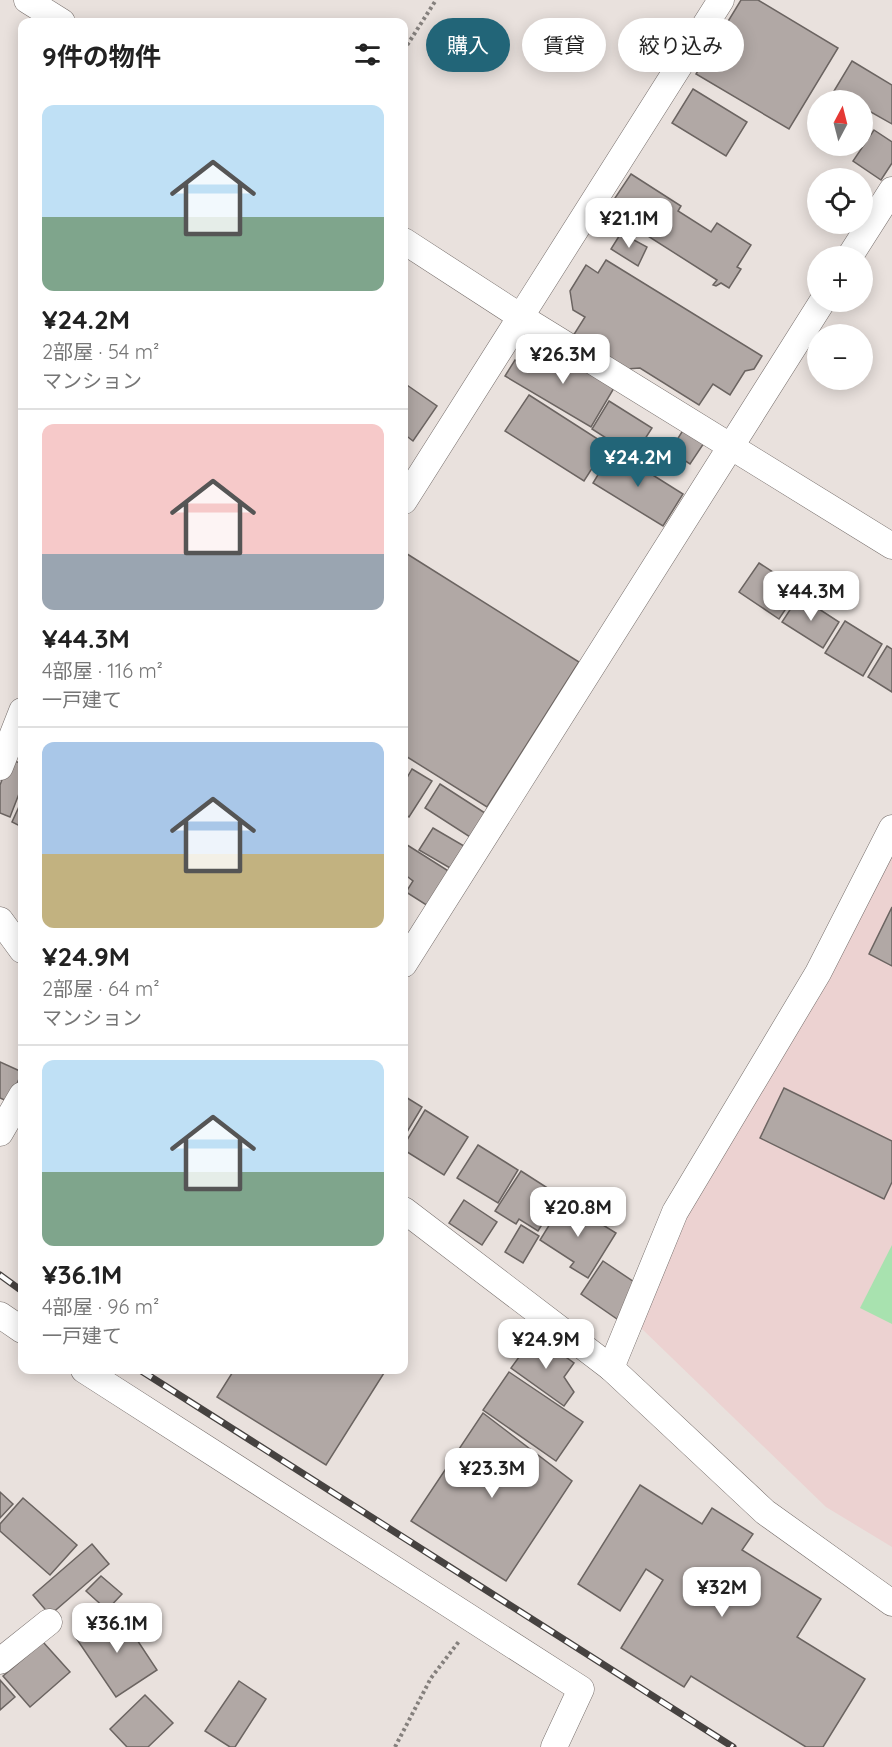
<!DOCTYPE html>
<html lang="ja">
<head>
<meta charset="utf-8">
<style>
	body { margin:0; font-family:Quicksand,"Noto Sans JP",sans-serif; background:#f6f6f6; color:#222; height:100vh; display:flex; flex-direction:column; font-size:22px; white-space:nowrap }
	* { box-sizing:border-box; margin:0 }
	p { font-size:20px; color:#767676 }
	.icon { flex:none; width:33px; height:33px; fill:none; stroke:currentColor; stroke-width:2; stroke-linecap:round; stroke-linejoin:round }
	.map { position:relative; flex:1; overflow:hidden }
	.sheet { position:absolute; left:18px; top:18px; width:390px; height:1356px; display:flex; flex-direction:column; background:#fff; border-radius:12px; box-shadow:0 3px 15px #0003 }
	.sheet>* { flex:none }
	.top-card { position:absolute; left:426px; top:18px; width:375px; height:54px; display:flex; gap:12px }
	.needle { width:39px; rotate:7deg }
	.tools { position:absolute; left:807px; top:90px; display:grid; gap:12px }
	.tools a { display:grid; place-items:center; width:66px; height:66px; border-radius:50%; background:#fff; box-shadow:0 3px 15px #0003; font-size:30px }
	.price { position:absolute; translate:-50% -51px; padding:0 14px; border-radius:12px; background:#fff; color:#222; font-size:20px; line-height:39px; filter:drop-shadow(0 2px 3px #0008) }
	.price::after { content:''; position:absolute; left:50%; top:36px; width:18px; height:14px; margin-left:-9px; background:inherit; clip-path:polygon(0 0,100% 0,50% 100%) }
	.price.on { background:#226578; color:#fff }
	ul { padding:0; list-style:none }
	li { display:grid; align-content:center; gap:12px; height:318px; padding:0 24px }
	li+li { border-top:2px solid #e0e0e0 }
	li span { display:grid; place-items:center; height:186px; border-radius:12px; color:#555 }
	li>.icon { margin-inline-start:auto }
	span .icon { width:108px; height:108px; fill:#fffc; stroke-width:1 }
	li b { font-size:26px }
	h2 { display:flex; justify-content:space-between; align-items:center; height:72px; padding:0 24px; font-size:26px }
	.pill { padding:0 21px; border-radius:27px; background:#fff; box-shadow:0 3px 15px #0003; font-size:21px; line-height:54px }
	.pill.on { background:#226578; color:#fff }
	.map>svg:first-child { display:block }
	.industrial { fill:#ecd2d1 }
	.green { fill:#a8e2af }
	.building { fill:#b1a8a5; stroke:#6b6461; stroke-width:1.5 }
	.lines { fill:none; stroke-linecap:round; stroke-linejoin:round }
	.minor-casing { stroke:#766e6b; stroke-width:27 }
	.path { stroke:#85807d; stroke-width:4; stroke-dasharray:3 3; stroke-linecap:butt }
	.minor { stroke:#fff; stroke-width:26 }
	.rail-casing { stroke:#464240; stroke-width:7 }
	.rail { stroke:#fff; stroke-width:4.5; stroke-dasharray:14; stroke-linecap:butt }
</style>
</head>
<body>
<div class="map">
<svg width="892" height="1747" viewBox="0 0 892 1747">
	<rect width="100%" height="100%" fill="#e9e1dd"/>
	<path class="industrial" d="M892 851V1547L826 1507 641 1328 721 1136 849 942Z"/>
	<path class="green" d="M892 1245V1324L860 1308Z"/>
	<g class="building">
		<path d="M741 0H758L838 48 789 129 696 74Z"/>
		<path d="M852 61 892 85V124L862 107V100H851L834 91Z"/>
		<path d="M693 89 747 122 726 156 672 123Z"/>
		<path d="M874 130 892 142V163L881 180 853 161Z"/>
		<path d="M631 174 681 206 678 211 711 232 717 223 751 245 737 267 741 269 729 288 721 283 716 286 713 285 717 280 607 210Z"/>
		<path d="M621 233 647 247 638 266 611 249Z"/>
		<path d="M606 260 762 356 754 369 745 371 730 395 713 384 699 405 640 368 626 369 573 336 585 317 573 310 570 291 586 265 598 273Z"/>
		<path d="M544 345 614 388 591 427 505 376 515 360 530 369Z"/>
		<path d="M404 383 437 406 413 441 404 434Z"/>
		<path d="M529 395 607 445 584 481 505 431Z"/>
		<path d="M609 401 652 428 634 456 592 429Z"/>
		<path d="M685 427 706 440 690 464 670 451Z"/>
		<path d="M613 450 683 494 663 526 593 483Z"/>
		<path d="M404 552 579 662 487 807 404 755Z"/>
		<path d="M759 563 799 589 779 619 739 592Z"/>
		<path d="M799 596 839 622 823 648 782 622Z"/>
		<path d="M845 621 882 644 863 676 825 653Z"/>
		<path d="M887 646 892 649V692L868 677Z"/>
		<path d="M10 759 22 764V786L10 817 0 813V785Z"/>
		<path d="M412 769 432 781 409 817 404 814V783Z"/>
		<path d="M440 784 485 813 470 837 425 808Z"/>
		<path d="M22 800V827L12 822Z"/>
		<path d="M433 828 464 846 450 868 419 850Z"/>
		<path d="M404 843 450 872 428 906 406 892 413 881 404 874Z"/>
		<path d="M892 907V966L869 954Z"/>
		<path d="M0 1062 22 1072 9 1102 0 1098Z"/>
		<path d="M784 1088 892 1141V1182L884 1199 760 1138Z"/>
		<path d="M404 1096 422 1107 404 1137Z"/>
		<path d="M425 1110 468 1137 444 1175 404 1150V1145Z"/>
		<path d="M478 1145 518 1170 498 1203 457 1178Z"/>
		<path d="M521 1171 560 1196 538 1231 519 1219 516 1224 495 1211Z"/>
		<path d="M464 1200 497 1222 482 1245 449 1223Z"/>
		<path d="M564 1201 616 1233 588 1278 570 1267 574 1262 540 1240Z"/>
		<path d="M521 1225 539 1236 523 1263 505 1252Z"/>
		<path d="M603 1261 640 1286 617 1319 581 1294Z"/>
		<path d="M535 1335 574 1363 564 1377 574 1392 564 1406 511 1368Z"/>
		<path d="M234 1370H379L384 1373 326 1465 217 1397Z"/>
		<path d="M509 1372 583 1422 556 1461 483 1410Z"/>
		<path d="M483 1413 572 1481 506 1581 411 1521Z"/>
		<path d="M640 1485 702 1524 712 1508 753 1534 742 1550 821 1599 797 1637 865 1679 823 1747H806L691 1676 684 1687 621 1648 663 1580 646 1569 620 1611 578 1584Z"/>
		<path d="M0 1492 13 1504 0 1518Z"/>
		<path d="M23 1498 77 1545 50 1575 0 1531V1524Z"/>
		<path d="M92 1544 109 1564 50 1615 33 1595Z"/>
		<path d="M101 1576 122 1594 107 1610 86 1591Z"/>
		<path d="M118 1611 157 1670 116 1697 76 1638Z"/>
		<path d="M43 1642 70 1672 30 1707 3 1676Z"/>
		<path d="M0 1680 15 1697 0 1710Z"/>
		<path d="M239 1681 266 1699 235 1747H230L205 1731Z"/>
		<path d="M145 1695 173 1723 148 1747H127L110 1729Z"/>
	</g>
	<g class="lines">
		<g class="minor-casing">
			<g id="minor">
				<path d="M27 0 62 22"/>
				<path d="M404 241 521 317 892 546"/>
				<path d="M850 256 892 190"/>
				<path d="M404 501 721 0"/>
				<path d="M0 767 22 711"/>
				<path d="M0 920 22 950"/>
				<path d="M404 964 822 302"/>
				<path d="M0 1133 22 1095"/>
				<path d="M404 1210 611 1368 765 1512 892 1603"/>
				<path d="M0 1315 22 1330"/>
				<path d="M611 1368 675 1212 818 973 892 828"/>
				<path d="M84 1370 581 1689 554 1747"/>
				<path d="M0 1661 49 1622"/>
			</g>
		</g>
		<g class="path">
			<path d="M404 50 436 0"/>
			<path d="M395 1747 431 1678 460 1640"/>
		</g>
		<use href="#minor" class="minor"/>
		<g class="rail-casing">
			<g id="rail">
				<path d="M0 1275 22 1291"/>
				<path d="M140 1370 733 1747"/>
			</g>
		</g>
		<use href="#rail" class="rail"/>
	</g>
</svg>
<div class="tools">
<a><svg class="needle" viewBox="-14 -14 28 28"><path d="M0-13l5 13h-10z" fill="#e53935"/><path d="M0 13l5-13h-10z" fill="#767676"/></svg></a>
<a><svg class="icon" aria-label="locate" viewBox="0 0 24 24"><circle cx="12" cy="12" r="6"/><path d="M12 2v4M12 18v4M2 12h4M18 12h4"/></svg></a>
<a>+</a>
<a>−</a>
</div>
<b class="price" style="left:629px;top:249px">¥21.1M</b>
<b class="price" style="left:563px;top:385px">¥26.3M</b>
<b class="price on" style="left:638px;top:488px">¥24.2M</b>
<b class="price" style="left:811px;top:622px">¥44.3M</b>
<b class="price" style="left:578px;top:1238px">¥20.8M</b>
<b class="price" style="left:546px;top:1370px">¥24.9M</b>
<b class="price" style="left:492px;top:1499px">¥23.3M</b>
<b class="price" style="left:722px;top:1618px">¥32M</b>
<b class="price" style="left:117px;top:1654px">¥36.1M</b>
<div class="top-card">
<a class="pill on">購入</a>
<a class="pill">賃貸</a>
<a class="pill">絞り込み</a>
</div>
<section class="sheet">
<h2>9件の物件<svg class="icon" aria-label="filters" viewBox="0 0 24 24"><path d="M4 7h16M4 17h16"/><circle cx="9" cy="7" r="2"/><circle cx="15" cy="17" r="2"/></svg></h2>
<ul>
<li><span style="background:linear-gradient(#bfe0f5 60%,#7fa58c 0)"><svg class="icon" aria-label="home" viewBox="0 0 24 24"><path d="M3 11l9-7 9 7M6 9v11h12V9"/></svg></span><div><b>¥24.2M</b><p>2部屋 · 54 m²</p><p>マンション</p></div></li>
<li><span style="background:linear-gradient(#f6c9c9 70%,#9aa5b1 0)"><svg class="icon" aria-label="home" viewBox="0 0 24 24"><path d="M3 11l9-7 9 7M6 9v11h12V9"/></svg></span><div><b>¥44.3M</b><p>4部屋 · 116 m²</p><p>一戸建て</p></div></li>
<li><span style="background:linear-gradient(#a9c7e8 60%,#c2b280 0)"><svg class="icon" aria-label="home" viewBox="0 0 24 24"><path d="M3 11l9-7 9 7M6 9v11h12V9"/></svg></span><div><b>¥24.9M</b><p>2部屋 · 64 m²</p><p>マンション</p></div></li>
<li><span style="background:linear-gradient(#bfe0f5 60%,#7fa58c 0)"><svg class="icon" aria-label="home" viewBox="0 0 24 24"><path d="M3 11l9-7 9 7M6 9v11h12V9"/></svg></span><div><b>¥36.1M</b><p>4部屋 · 96 m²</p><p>一戸建て</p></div></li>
</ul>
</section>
</div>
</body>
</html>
